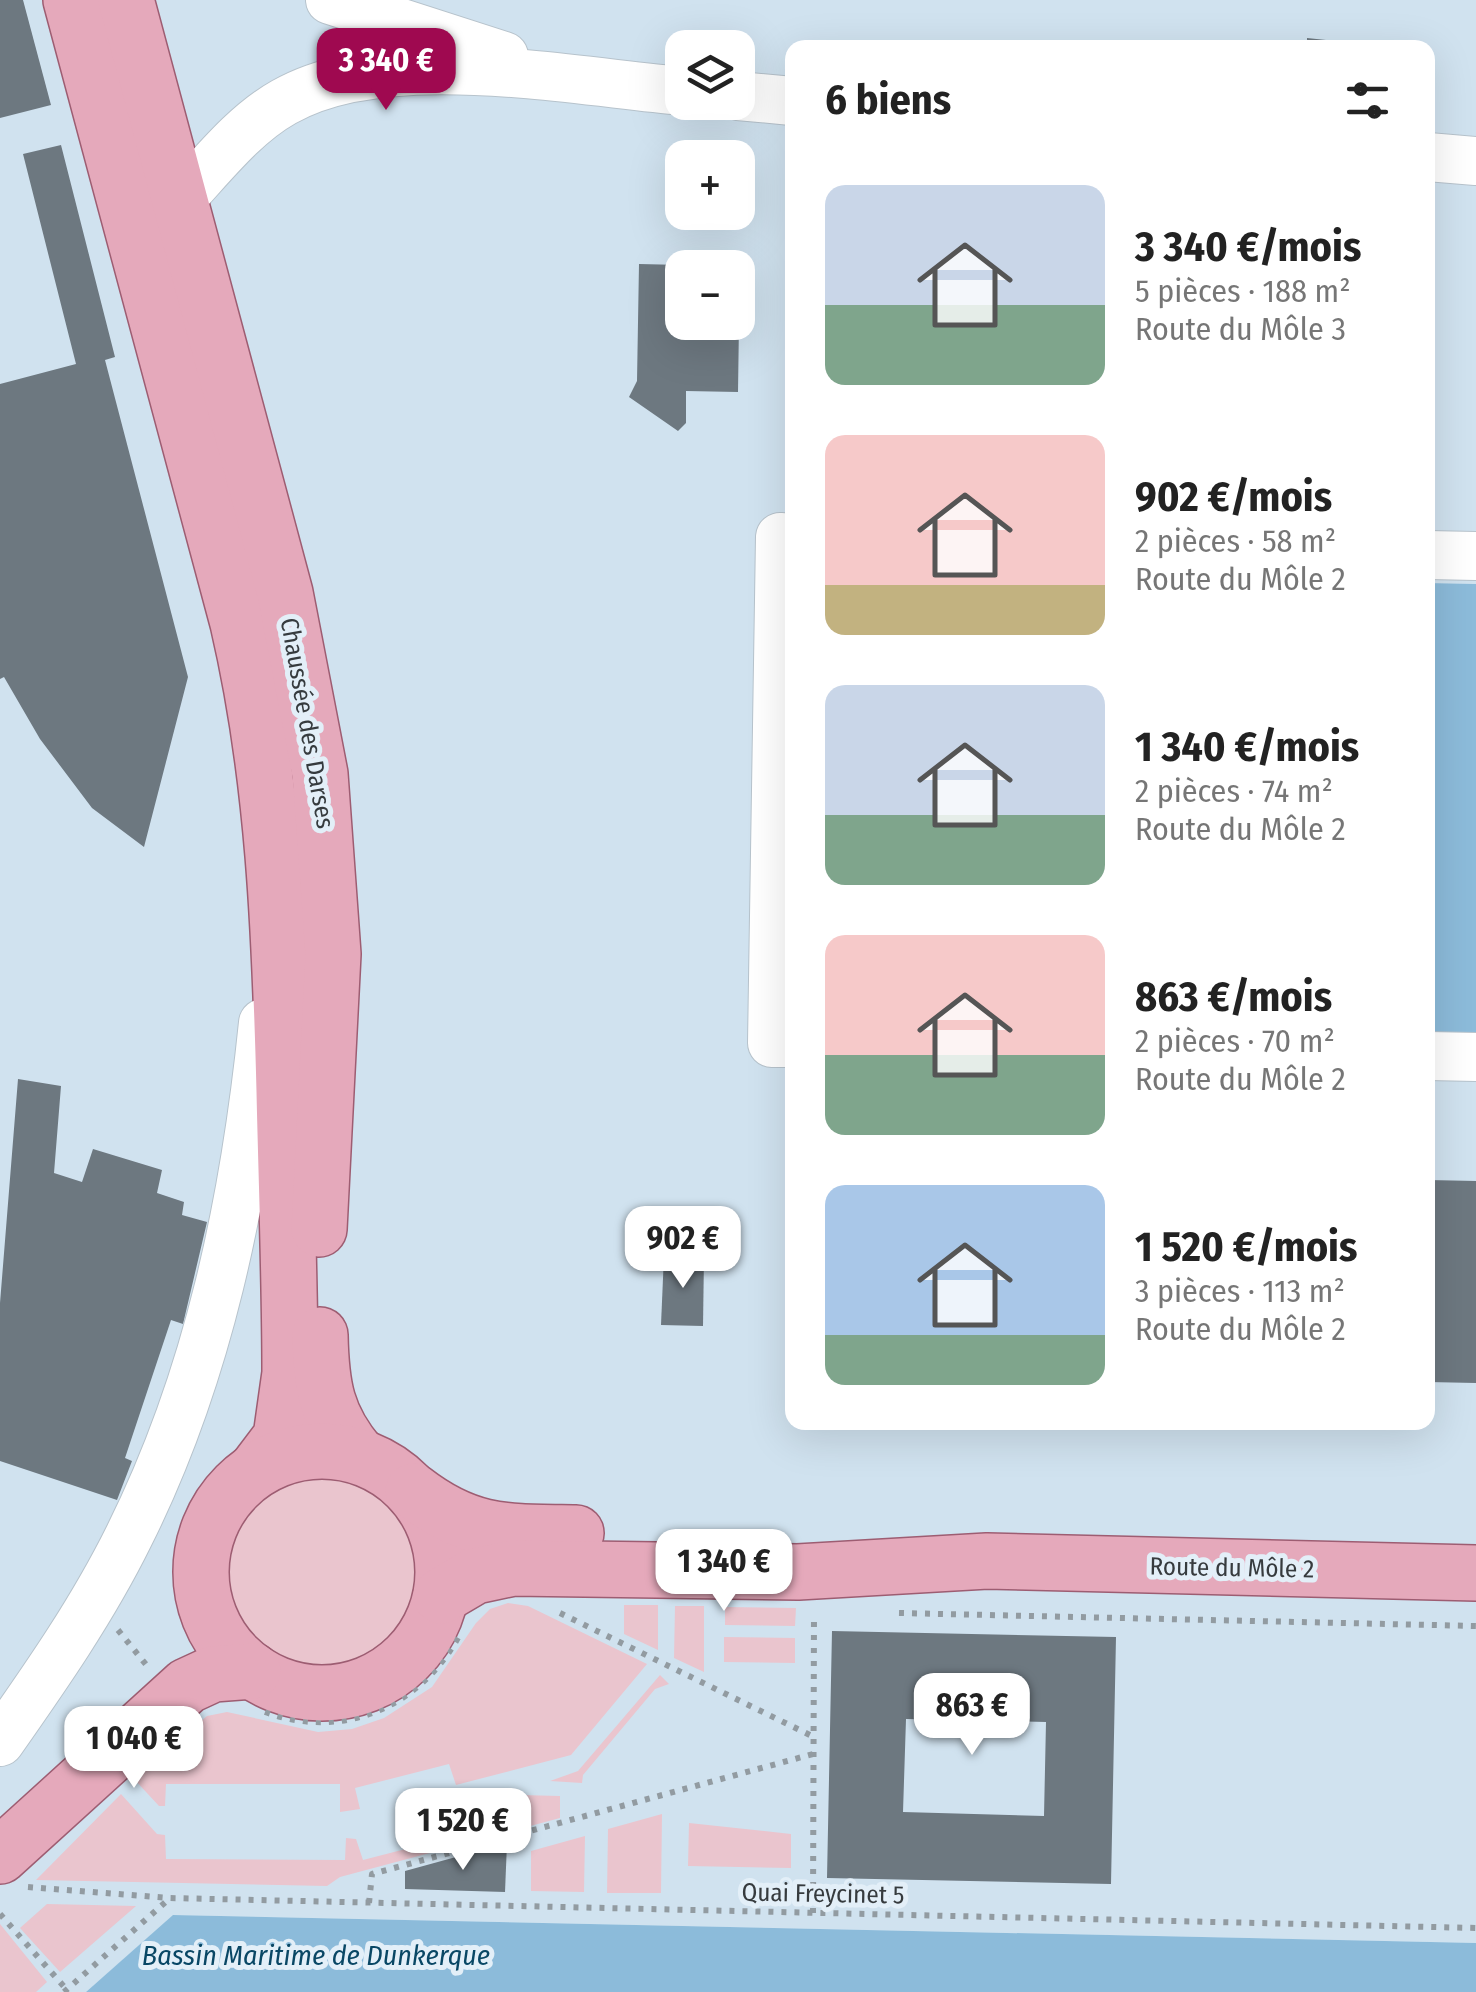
<!DOCTYPE html>
<html lang="fr">
<head>
<meta charset="utf-8">
<style>
	body { margin:0; font-family:"Fira Sans Condensed",sans-serif; background:#f6f6f6; color:#222; height:100vh; display:flex; flex-direction:column; font-size:38px; white-space:nowrap }
	* { box-sizing:border-box; margin:0 }
	p { font-size:32px; color:#767676 }
	.icon { flex:none; width:55px; height:55px; fill:none; stroke:currentColor; stroke-width:2; stroke-linecap:round; stroke-linejoin:round }
	.map { position:relative; flex:1; overflow:hidden }
	.sheet { position:absolute; left:785px; top:40px; width:650px; height:1390px; display:flex; flex-direction:column; background:#fff; border-radius:20px; box-shadow:0 10px 40px #0002 }
	.sheet>* { flex:none }
	.controls { position:absolute; left:665px; top:30px; display:grid; gap:20px }
	.controls a { display:grid; place-items:center; width:90px; height:90px; border-radius:20px; background:#fff; box-shadow:0 10px 40px #0002; font-size:50px }
	.price { position:absolute; translate:-50% -85px; padding:0 22px; border-radius:20px; background:#fff; color:#222; font-size:32px; line-height:65px; filter:drop-shadow(0 2px 5px #0008) }
	.price::after { content:''; position:absolute; left:50%; top:60px; width:30px; height:22px; margin-left:-15px; background:inherit; clip-path:polygon(0 0,100% 0,50% 100%) }
	.price.selected { background:#9f0950; color:#fff }
	ul { padding:0; list-style:none }
	li { display:flex; align-items:center; gap:30px; height:250px; padding:0 40px }
	li span { display:grid; place-items:center; flex:none; width:280px; height:200px; border-radius:20px; color:#555 }
	li>.icon { margin-inline-start:auto }
	span .icon { width:120px; height:120px; fill:#fffc; stroke-width:1 }
	li b { font-size:42px }
	h2 { display:flex; justify-content:space-between; align-items:center; height:120px; padding:0 40px; font-size:42px }
	.map>svg:first-child { display:block }
	.built { fill:#d0e2ef; fill-rule:evenodd }
	.green { fill:#eac5ce }
	.water { fill:#8cbbda }
	.building { fill:#6d7880; fill-rule:evenodd }
	.lines { fill:none; stroke-linecap:round; stroke-linejoin:round }
	.minor-casing { stroke:#b7c3cc; stroke-width:50 }
	.major-casing { stroke:#9d5d72; stroke-width:58 }
	.path { stroke:#929ba1; stroke-width:6; stroke-dasharray:5 8; stroke-linecap:butt }
	.minor { stroke:#fff; stroke-width:48 }
	.major { stroke:#e5a9bb; stroke-width:55 }
	.labels { text-anchor:middle; stroke-width:10; stroke-linejoin:round; paint-order:stroke }
	.street-label { font-size:25px; fill:#363b3e; stroke:#e3eff8 }
	.water-label { font-size:28px; font-style:italic; fill:#094765; stroke:#e3eff8 }
</style>
</head>
<body>
<div class="map">
<svg width="1476" height="1992" viewBox="0 0 1476 1992">
	<rect width="100%" height="100%" fill="#e3eff8"/>
	<path class="built" d="M0 0H1476V584L1428 583V48H792V1422H1428V1033L1476 1034V1943L174 1915 86 1992H0ZM682 48H738V102H682ZM682 158H738V212H682ZM682 268H738V322H682Z"/>
	<g class="green">
		<circle cx="322" cy="1570" r="99"/>
		<path d="M508 1603 528 1606 647 1664 571 1755 456 1785 449 1764 355 1788 360 1809 340 1812V1784H166L165 1806H159L134 1779 207 1716 227 1712 318 1732 352 1729 384 1718 432 1687 476 1623 490 1609Z"/>
		<path d="M624 1605H658V1650L624 1634Z"/>
		<path d="M675 1606H704V1672L674 1658Z"/>
		<path d="M725 1607 796 1608 795 1626 725 1625Z"/>
		<path d="M724 1637 795 1638V1663L724 1662Z"/>
		<path d="M660 1675 669 1684 655 1689 583 1775 582 1783 550 1781 578 1771Z"/>
		<path d="M121 1794 157 1834 165 1835 166 1859 345 1860 346 1838 356 1839 363 1860 525 1818 520 1795 560 1796V1818L340 1877 327 1886 36 1880Z"/>
		<path d="M662 1814 661 1893H607L608 1829Z"/>
		<path d="M689 1823 791 1834V1868L688 1866Z"/>
		<path d="M585 1836 584 1892 531 1891V1851Z"/>
		<path d="M47 1904 136 1906 60 1972 20 1928Z"/>
		<path d="M0 1924 47 1982 36 1992H0Z"/>
	</g>
	<g class="water">
		<path d="M1428 583 1476 584V1034L1428 1033Z"/>
		<path d="M173 1915 1476 1943V1992H86Z"/>
	</g>
	<g class="building">
		<path d="M0 0H23L51 105 0 118Z"/>
		<path d="M1307 38 1364 44V48H1307Z"/>
		<path d="M61 145 115 357 105 360 188 677 144 847 92 808 40 739 4 677 0 679V384L76 364 23 154Z"/>
		<path d="M639 264 682 265V322H739L738 392 686 391V423L678 431 629 397 637 381Z"/>
		<path d="M18 1079 61 1086 54 1173 82 1182 93 1149 162 1170 157 1193 184 1202 182 1215 207 1222 183 1324 171 1320 125 1458 132 1461 117 1500 0 1461V1303Z"/>
		<path d="M1428 1180 1476 1181V1383L1428 1382Z"/>
		<path d="M664 1255 704 1256 703 1326 661 1325Z"/>
		<path d="M832 1631 1116 1637 1111 1884 827 1878ZM906 1719 1046 1722 1044 1816 903 1812Z"/>
		<path d="M507 1843 505 1892 405 1889V1871Z"/>
	</g>
	<g class="lines">
		<g class="minor-casing">
			<g id="minor">
				<path d="M330 0 504 56"/>
				<path d="M738 96 792 101"/>
				<path d="M1428 157 1476 161"/>
				<path d="M179 201C211 167 243 125 284 102 385 44 569 81 682 91"/>
				<path d="M792 538 780 537 772 1043H792"/>
				<path d="M1428 555 1476 556"/>
				<path d="M1428 1056 1476 1057"/>
				<path d="M0 1742C47 1675 93 1609 129 1536 209 1376 245 1199 263 1023"/>
			</g>
		</g>
		<g class="major-casing">
			<g id="major">
				<path d="M71 0 238 623C274 777 280 933 284 1091 286 1185 290 1279 290 1373L281 1437 256 1470"/>
				<path d="M126 0 285 593 320 774 333 954 319 1229"/>
				<path d="M320 1335C321 1386 326 1417 359 1456"/>
				<circle cx="322" cy="1572" r="121"/>
				<path d="M413 1491C470 1535 507 1532 576 1533"/>
				<path d="M441 1596 475 1576 513 1568 798 1572 987 1561 1476 1573"/>
				<path d="M0 1856 187 1686 213 1674 253 1671"/>
			</g>
		</g>
		<g class="path">
			<path d="M560 1613 814 1737"/>
			<path d="M899 1613 1476 1626"/>
			<path d="M118 1630 148 1667"/>
			<path d="M265 1712C344 1741 422 1706 460 1634"/>
			<path d="M28 1887 170 1898 1476 1928"/>
			<path d="M369 1903 372 1874 813 1754"/>
			<path d="M813 1913 814 1614"/>
			<path d="M0 1914 67 1990"/>
			<path d="M64 1992 169 1899"/>
		</g>
		<use href="#minor" class="minor"/>
		<use href="#major" class="major"/>
	</g>
	<g class="labels">
		<g class="street-label">
			<text transform="translate(308 723) rotate(80)" y="9">Chaussée des Darses</text>
			<text transform="translate(1232 1567) rotate(1)" y="9">Route du Môle 2</text>
			<text transform="translate(823 1893) rotate(1)" y="9">Quai Freycinet 5</text>
		</g>
		<g class="water-label">
			<text x="316" y="1965">Bassin Maritime de Dunkerque</text>
		</g>
	</g>
</svg>
<div class="controls">
<a><svg class="icon" aria-label="layers" viewBox="0 0 24 24"><path d="M12 4l9 5-9 5-9-5zM3 14l9 5 9-5"/></svg></a>
<a>+</a>
<a>−</a>
</div>
<b class="price selected" style="left:386px;top:113px">3 340 €</b>
<b class="price" style="left:683px;top:1291px">902 €</b>
<b class="price" style="left:724px;top:1614px">1 340 €</b>
<b class="price" style="left:972px;top:1758px">863 €</b>
<b class="price" style="left:134px;top:1791px">1 040 €</b>
<b class="price" style="left:463px;top:1873px">1 520 €</b>
<section class="sheet">
<h2>6 biens<svg class="icon" aria-label="filters" viewBox="0 0 24 24"><path d="M4 7h16M4 17h16"/><circle cx="9" cy="7" r="2"/><circle cx="15" cy="17" r="2"/></svg></h2>
<ul>
<li><span style="background:linear-gradient(#c9d6e8 60%,#7fa58c 0)"><svg class="icon" aria-label="home" viewBox="0 0 24 24"><path d="M3 11l9-7 9 7M6 9v11h12V9"/></svg></span><div><b>3 340 €/mois</b><p>5 pièces · 188 m²</p><p>Route du Môle 3</p></div></li>
<li><span style="background:linear-gradient(#f6c9c9 75%,#c2b280 0)"><svg class="icon" aria-label="home" viewBox="0 0 24 24"><path d="M3 11l9-7 9 7M6 9v11h12V9"/></svg></span><div><b>902 €/mois</b><p>2 pièces · 58 m²</p><p>Route du Môle 2</p></div></li>
<li><span style="background:linear-gradient(#c9d6e8 65%,#7fa58c 0)"><svg class="icon" aria-label="home" viewBox="0 0 24 24"><path d="M3 11l9-7 9 7M6 9v11h12V9"/></svg></span><div><b>1 340 €/mois</b><p>2 pièces · 74 m²</p><p>Route du Môle 2</p></div></li>
<li><span style="background:linear-gradient(#f6c9c9 60%,#7fa58c 0)"><svg class="icon" aria-label="home" viewBox="0 0 24 24"><path d="M3 11l9-7 9 7M6 9v11h12V9"/></svg></span><div><b>863 €/mois</b><p>2 pièces · 70 m²</p><p>Route du Môle 2</p></div></li>
<li><span style="background:linear-gradient(#a9c7e8 75%,#7fa58c 0)"><svg class="icon" aria-label="home" viewBox="0 0 24 24"><path d="M3 11l9-7 9 7M6 9v11h12V9"/></svg></span><div><b>1 520 €/mois</b><p>3 pièces · 113 m²</p><p>Route du Môle 2</p></div></li>
</ul>
</section>
</div>
</body>
</html>
